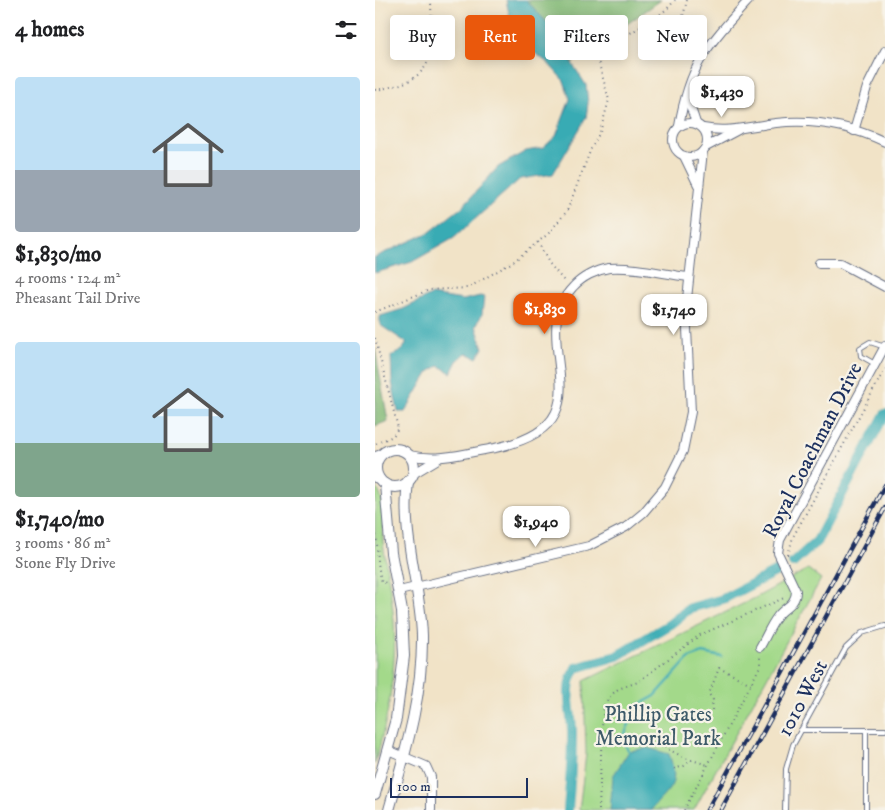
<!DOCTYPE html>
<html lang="en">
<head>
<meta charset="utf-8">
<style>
	body { margin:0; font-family:"IM FELL DW Pica",serif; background:#f6f6f6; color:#202124; height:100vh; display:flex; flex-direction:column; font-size:19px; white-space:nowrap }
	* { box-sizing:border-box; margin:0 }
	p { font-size:16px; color:#757577 }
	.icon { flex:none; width:28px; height:28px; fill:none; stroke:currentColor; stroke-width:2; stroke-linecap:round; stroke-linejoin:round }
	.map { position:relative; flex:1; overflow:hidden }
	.details { display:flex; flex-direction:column; background:#fff; width:375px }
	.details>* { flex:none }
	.guide { position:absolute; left:15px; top:15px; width:420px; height:45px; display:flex; gap:10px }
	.scale { position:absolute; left:15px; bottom:12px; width:138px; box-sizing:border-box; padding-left:5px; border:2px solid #1b2f5e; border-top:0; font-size:14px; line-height:18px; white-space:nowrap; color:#1b2f5e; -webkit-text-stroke:4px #f7f3e8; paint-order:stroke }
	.price { position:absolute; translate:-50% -42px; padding:0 11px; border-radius:10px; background:#fff; color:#222; font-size:16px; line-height:32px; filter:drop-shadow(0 1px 2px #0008) }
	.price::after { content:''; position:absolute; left:50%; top:30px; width:15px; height:11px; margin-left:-8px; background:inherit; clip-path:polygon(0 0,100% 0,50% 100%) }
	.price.selected { background:#ea580c; color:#fff }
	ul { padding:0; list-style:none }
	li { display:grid; align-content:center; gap:10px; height:265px; padding:0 15px }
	li span { display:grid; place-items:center; height:155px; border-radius:5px; color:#555 }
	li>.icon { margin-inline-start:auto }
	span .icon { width:90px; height:90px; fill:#fffc; stroke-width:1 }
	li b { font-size:21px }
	h2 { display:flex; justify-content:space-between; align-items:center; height:60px; padding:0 15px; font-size:21px }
	.tag { padding:0 18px; border-radius:5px; background:#fff; box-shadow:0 2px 12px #0003; font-size:18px; line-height:45px }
	.tag.selected { background:#ea580c; color:#fff }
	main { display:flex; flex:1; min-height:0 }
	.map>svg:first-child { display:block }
	.green { fill:#a3d98a; stroke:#5f8474 }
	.forest { fill:#82b976; stroke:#4e746a }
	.water { fill:#39abb4; stroke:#2a6d89 }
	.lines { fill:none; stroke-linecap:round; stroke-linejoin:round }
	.stream { stroke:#39abb4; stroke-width:2.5 }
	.canal { stroke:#39abb4; stroke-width:10 }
	.lane-casing { stroke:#666e83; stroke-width:6 }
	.street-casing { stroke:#666e83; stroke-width:10 }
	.secondary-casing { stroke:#666e83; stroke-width:12 }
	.path { stroke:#666e83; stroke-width:2; stroke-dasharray:1 4; stroke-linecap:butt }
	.lane { stroke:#fff; stroke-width:4 }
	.street { stroke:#fff; stroke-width:8 }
	.secondary { stroke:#fff; stroke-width:10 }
	.rail-casing { stroke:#1b2f5e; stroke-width:4.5 }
	.rail { stroke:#f7f3e8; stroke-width:2.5; stroke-dasharray:8; stroke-linecap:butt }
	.labels { text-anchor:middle; stroke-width:4.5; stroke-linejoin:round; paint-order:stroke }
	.street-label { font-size:21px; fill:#1b2f5e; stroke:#f7f3e8 }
	.park-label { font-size:21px; fill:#3d5a69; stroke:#f7f3e8 }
</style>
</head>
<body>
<main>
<section class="details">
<h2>4 homes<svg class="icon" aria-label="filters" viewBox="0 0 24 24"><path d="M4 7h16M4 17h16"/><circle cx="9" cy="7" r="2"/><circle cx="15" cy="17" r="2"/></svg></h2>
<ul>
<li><span style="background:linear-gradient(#bfe0f5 60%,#9aa5b1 0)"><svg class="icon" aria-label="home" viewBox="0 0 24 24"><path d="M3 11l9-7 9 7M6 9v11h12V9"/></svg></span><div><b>$1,830/mo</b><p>4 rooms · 124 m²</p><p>Pheasant Tail Drive</p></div></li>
<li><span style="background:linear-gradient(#bfe0f5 65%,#7fa58c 0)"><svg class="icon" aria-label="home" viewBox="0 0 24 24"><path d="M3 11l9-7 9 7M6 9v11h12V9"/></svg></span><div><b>$1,740/mo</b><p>3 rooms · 86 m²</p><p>Stone Fly Drive</p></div></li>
</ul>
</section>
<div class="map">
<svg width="510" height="810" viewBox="0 0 510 810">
	<rect width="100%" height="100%" fill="#f7f3e8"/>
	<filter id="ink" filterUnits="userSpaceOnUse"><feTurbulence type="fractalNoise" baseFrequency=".02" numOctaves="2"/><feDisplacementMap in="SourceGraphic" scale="10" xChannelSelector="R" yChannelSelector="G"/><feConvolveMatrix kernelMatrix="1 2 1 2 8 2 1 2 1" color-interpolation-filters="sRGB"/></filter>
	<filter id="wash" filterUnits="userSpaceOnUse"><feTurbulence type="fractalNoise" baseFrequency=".0096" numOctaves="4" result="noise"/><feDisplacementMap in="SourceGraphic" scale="20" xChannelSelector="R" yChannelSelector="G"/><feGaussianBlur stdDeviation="1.12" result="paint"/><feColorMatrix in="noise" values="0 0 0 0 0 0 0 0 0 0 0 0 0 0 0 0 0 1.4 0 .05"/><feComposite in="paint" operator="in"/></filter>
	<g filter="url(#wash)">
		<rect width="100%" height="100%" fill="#f1e3c7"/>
		<g class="green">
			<path d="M0 486C12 500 7 525 8 542 11 568 17 594 19 621 22 670 13 717 0 764Z"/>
			<path d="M433 569 446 579 319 810H204L211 754 209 681 380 598Z"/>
		</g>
		<g class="forest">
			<path d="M151 0H286L197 63 188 40Z"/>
			<path d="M0 348 13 421 0 426Z"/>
		</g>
		<g class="water">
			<path d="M131 0H151L188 40 197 63 211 85 213 103 211 118 178 174 145 179 79 238 37 262 0 273V257L55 232 87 207 123 167 151 151 168 148 181 136 195 99 189 81 173 63 153 48 140 42Z"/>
			<path d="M56 295 88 300 105 296 109 297 107 314 101 326 108 348 102 358 91 353 82 361 76 373 64 366 54 372 30 412H23L17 382 16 356 26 351 32 343 5 325V316L28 309Z"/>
			<path d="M273 748 294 754C305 786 296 786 276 810H235L238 776 254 751Z"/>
		</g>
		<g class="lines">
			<path class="stream" d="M254 751 247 740 262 706 280 696 314 658 328 653 347 657"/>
			<g class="canal">
				<path d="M418 563 442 541 510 414"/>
				<path d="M193 810C195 785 197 761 197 736 198 713 187 689 201 668L242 656 295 624 315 608 348 599 402 571"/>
			</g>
		</g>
	</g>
	<g filter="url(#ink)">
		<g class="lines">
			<g class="lane-casing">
				<g id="lane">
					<path d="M500 364 486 356 485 348 495 342 510 347"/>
					<path d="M426 730H510"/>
					<path d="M410 810 411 769 418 745 471 648 487 633 510 626"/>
					<path d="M491 810V730"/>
				</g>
			</g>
			<g class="street-casing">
				<g id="street">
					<path d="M312 96 321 123"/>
					<circle cx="315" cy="140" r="17"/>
					<path d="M304 126C315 63 332 46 374 0"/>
					<path d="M328 128C353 133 376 126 401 123 438 119 476 126 510 142"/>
					<path d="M479 131 492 87 510 51"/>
					<path d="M331 147 363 130"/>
					<path d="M309 156 323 185"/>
					<path d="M444 263H465L510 287"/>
					<path d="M34 455C63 462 91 453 120 448 242 423 146 340 198 287 207 277 221 270 234 268 259 266 288 274 313 277"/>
					<path d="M0 456 7 454"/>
					<path d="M38 474 63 459"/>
					<path d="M0 478 5 479"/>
					<path d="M24 591 214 546 251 527 268 513 290 487 308 451 316 412 311 308 328 151"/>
					<path d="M385 647C391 637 395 626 402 617 409 607 421 605 421 591L403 553 405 540 510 346"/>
					<path d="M13 750 51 766 56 777V810"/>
				</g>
			</g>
			<g class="secondary-casing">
				<g id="secondary">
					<circle cx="20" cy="468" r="19"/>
					<path d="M0 794 21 719 29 656 27 611 16 553 10 484"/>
					<path d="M14 810C30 753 48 696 47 635 45 582 26 536 33 481"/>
				</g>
			</g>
			<g class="path">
				<path d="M312 0 306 25 307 31 312 35 320 33 326 37"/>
				<path d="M0 90C64 80 57 56 56 0"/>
				<path d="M163 242 174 263 189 281"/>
				<path d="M0 312 54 290 93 288 138 262 173 234 192 211 216 149 225 132 234 100 224 64C244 29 278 28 300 0"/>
				<path d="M0 338 23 428 18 436 0 444"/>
				<path d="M0 530C4 547 1 565 7 582L11 583"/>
				<path d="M413 555 418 537 510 369"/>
				<path d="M337 710 338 700 334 694 344 668 376 684"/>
				<path d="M289 747 310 758 333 765"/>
				<path d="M299 769 309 766 317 760"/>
				<path d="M224 810 227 727 229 707 234 697 243 689 263 682 325 635 409 598"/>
				<path d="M309 810 376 684 385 666V654"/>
			</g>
			<use href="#lane" class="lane"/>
			<use href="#street" class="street"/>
			<use href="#secondary" class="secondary"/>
			<g class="rail-casing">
				<g id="rail">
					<path d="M332 810 510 485"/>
					<path d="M346 810 510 508"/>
				</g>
			</g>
			<use href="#rail" class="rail"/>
		</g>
	</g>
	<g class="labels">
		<g class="street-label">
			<text transform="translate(437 450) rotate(-63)" y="7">Royal Coachman Drive</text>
			<text transform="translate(427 698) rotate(-62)" y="7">1010 West</text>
		</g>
		<g class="park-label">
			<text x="283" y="721">Phillip Gates<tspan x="283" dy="24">Memorial Park</tspan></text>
		</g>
	</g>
</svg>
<div class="scale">100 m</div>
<b class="price" style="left:347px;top:118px">$1,430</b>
<b class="price selected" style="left:170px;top:335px">$1,830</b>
<b class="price" style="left:299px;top:336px">$1,740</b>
<b class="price" style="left:161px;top:548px">$1,940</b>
<div class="guide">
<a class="tag">Buy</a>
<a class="tag selected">Rent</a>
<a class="tag">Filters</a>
<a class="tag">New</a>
</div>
</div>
</main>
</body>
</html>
